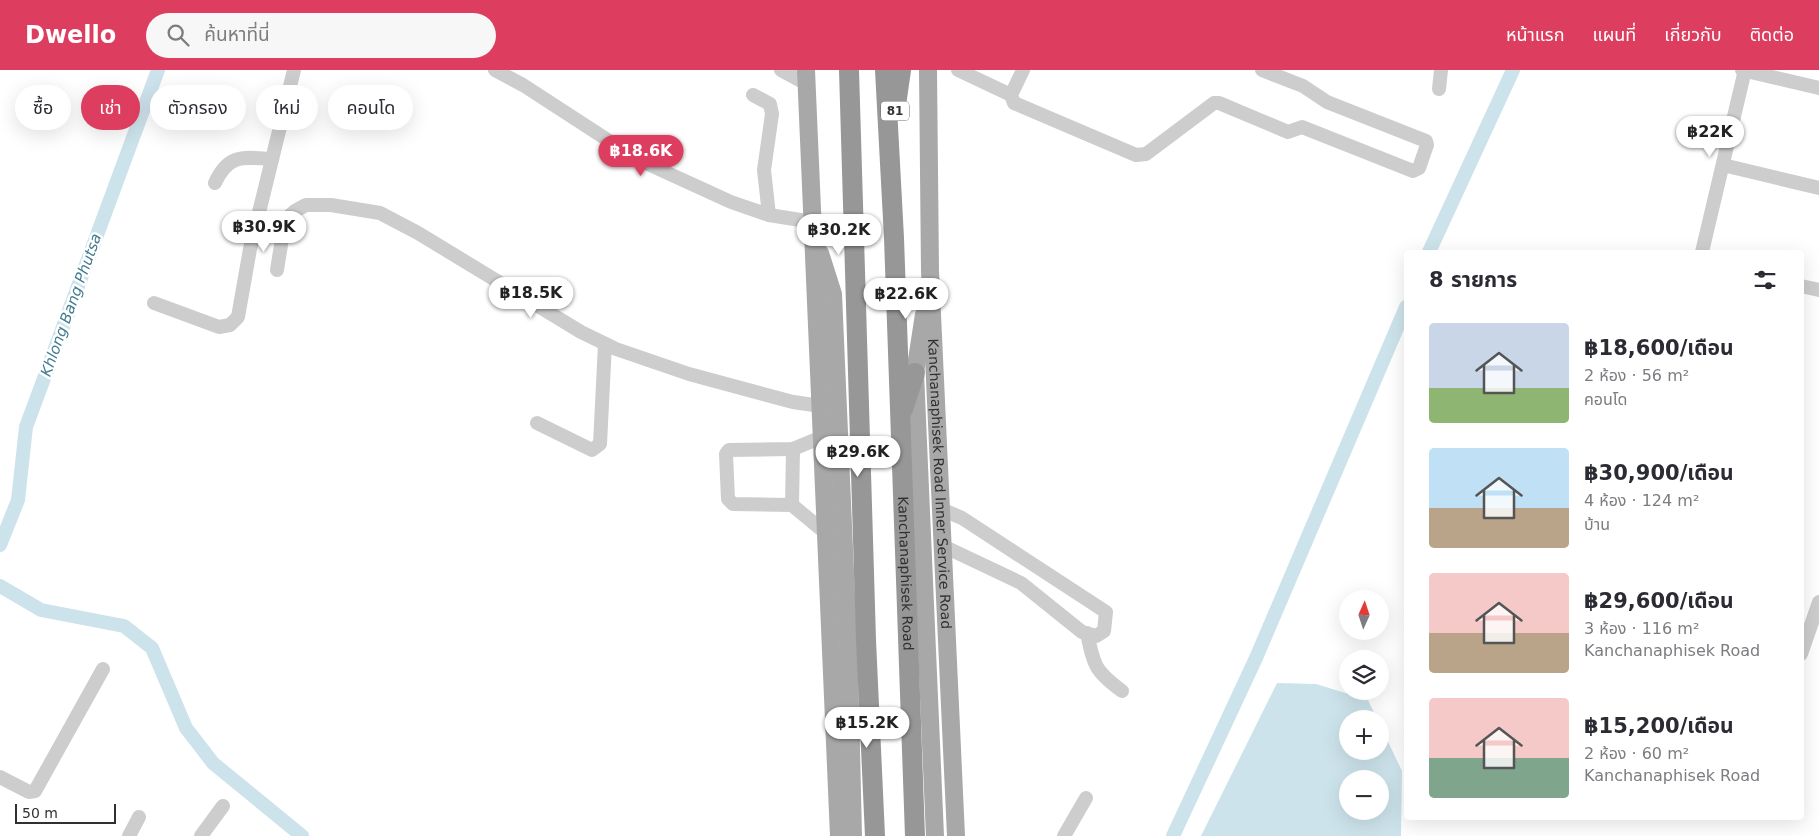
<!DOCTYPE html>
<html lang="th">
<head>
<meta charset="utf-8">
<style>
	body { margin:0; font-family:"DejaVu Sans","Noto Sans Thai",sans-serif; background:#f7f7f7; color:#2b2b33; height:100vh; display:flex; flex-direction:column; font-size:19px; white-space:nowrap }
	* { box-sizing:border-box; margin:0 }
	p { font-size:16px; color:#7c7c81 }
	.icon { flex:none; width:28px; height:28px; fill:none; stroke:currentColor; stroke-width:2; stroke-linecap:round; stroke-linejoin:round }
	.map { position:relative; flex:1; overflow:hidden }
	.panel { position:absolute; left:1404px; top:180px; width:400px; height:570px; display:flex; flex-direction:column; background:#fff; border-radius:5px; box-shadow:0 5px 20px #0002 }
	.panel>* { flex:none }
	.guide { position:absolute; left:15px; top:15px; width:475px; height:45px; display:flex; gap:10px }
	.needle { width:32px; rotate:3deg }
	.buttons { position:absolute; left:1339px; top:520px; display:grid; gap:10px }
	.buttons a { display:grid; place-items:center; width:50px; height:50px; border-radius:50%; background:#fff; box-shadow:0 5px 20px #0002; font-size:25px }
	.scale { position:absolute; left:15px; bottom:12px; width:101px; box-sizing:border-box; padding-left:5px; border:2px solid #303030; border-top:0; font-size:14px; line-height:18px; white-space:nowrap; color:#303030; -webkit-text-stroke:4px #fff; paint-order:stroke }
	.price { position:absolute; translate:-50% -42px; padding:0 11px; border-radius:18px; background:#fff; color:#222; font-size:16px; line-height:32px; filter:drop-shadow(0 1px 2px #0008) }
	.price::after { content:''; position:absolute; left:50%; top:30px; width:15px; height:11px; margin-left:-8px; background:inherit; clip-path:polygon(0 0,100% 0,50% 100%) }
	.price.current { background:#dd3d5e; color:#fff }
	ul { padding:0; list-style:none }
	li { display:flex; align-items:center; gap:15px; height:125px; padding:0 25px }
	li span { display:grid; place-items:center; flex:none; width:140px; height:100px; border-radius:5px; color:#555 }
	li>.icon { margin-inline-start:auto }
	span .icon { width:60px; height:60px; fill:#fffc; stroke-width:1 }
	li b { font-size:21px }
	h2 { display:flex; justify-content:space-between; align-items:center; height:60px; padding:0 25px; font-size:21px }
	.pill { padding:0 18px; border-radius:22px; background:#fff; box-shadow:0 5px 20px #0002; font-size:18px; line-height:45px }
	.pill.current { background:#dd3d5e; color:#fff }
	header { display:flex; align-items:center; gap:30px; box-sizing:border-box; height:70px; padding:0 25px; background:#dd3d5e; color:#fff }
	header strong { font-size:24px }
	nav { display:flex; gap:28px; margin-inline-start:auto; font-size:18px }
	.search { width:350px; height:45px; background:#f7f7f7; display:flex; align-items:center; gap:12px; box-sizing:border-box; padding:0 18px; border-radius:28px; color:#7c7c81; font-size:19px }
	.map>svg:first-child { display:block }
	.water { fill:#cde3eb; fill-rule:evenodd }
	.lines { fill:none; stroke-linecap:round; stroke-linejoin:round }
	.canal { stroke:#cde3eb; stroke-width:14 }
	.minor { stroke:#cdcdcd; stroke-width:14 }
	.major { stroke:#a8a8a8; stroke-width:18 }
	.highway { stroke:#979797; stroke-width:20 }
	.labels { text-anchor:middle; stroke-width:5; stroke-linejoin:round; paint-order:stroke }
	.shield { fill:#fff; stroke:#6e6e6e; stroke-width:1 }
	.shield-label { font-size:12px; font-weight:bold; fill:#303030 }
	.street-label { font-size:14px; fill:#303030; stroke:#fff }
	.water-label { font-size:15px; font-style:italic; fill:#417c8f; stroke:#fff }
</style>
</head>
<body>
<header>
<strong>Dwello</strong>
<div class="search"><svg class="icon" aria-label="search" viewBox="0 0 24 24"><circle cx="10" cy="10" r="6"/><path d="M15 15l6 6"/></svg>ค้นหาที่นี่</div>
<nav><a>หน้าแรก</a><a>แผนที่</a><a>เกี่ยวกับ</a><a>ติดต่อ</a></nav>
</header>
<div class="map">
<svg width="1819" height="766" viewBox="0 0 1819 766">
	<rect width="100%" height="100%" fill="#fff"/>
	<path class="water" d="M1277 613 1316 614 1368 630 1377 649H1348V681H1380V655L1402 701 1401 766H1201ZM1348 709H1380V741H1348Z"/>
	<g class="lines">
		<g class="canal">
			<path d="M1429 182 1513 0"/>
			<path d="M0 475 18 430 26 357 158 0"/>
			<path d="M0 516 41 540 124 556 152 578 186 658 213 693 302 766"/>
			<path d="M1173 766 1256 588 1406 237"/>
		</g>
		<g class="minor">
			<path d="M495 0 523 15 637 89 731 132 769 145 813 152"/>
			<path d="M781 0 807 14"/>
			<path d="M958 0 1011 25"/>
			<path d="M1023 0 1011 25 1014 33 1136 85 1146 84 1214 33H1219L1288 62 1302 57 1413 101 1419 98 1427 75 1426 71 1327 32 1303 16 1262 0"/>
			<path d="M1742 0 1819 18"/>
			<path d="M1439 19 1441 0"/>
			<path d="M753 25 770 34 772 44 764 100 769 145"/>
			<path d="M1723 95 1819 118"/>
			<path d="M215 113C228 84 243 87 271 89"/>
			<path d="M1702 182 1745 0"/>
			<path d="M277 200 285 150 295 141 306 135H331L380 143 418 163 581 262 616 279 689 304 793 332 821 336"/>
			<path d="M1801 216 1819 220"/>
			<path d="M154 233 219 257 230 255 238 247 250 179 294 0"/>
			<path d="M537 353 592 380 600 374 605 274"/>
			<path d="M822 367 793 379 729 380 726 384 728 429 733 434 792 435 827 464"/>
			<path d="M792 435 793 379"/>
			<path d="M941 439 962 448 1106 542 1104 561 1096 566 1082 562 1021 513 943 476"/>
			<path d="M1087 563C1094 596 1095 601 1122 621"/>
			<path d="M1801 584 1819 532"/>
			<path d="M0 707 29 722 35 721 103 599"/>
			<path d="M129 766 139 747"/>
			<path d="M201 766 223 736"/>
			<path d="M1064 766 1086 728"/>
		</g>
		<g class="major">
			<path d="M806 0 839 766"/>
			<path id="s1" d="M928 0 930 201 956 766"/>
			<path d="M820 183 833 224 849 594 853 766"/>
			<path d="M924 244 915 303 935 766"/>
		</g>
		<g class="highway">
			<path d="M849 0 866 570 875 766"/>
			<path id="s2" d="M885 0 894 168 915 766"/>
			<path d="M896 35 901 0"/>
			<path d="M903 339 915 303"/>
		</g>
	</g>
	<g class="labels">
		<rect class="shield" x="881" y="31.5" width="28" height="19" rx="4"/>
		<g class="shield-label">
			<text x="895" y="45">81</text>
		</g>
		<g class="street-label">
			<text dy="5" stroke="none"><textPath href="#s1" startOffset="414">Kanchanaphisek Road Inner Service Road</textPath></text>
			<text dy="5" stroke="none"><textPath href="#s2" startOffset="504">Kanchanaphisek Road</textPath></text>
		</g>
		<g class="water-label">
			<text transform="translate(71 235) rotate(-70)" y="5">Khlong Bang Phutsa</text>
		</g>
	</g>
</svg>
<div class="buttons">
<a><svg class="needle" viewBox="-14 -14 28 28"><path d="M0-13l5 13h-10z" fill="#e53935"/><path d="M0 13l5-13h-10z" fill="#7c7c81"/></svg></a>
<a><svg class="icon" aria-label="layers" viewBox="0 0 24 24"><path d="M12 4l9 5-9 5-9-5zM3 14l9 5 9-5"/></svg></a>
<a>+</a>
<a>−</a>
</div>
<div class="scale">50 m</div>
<b class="price" style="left:1710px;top:88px">฿22K</b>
<b class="price current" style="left:641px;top:107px">฿18.6K</b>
<b class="price" style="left:264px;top:183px">฿30.9K</b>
<b class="price" style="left:839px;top:186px">฿30.2K</b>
<b class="price" style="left:531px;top:249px">฿18.5K</b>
<b class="price" style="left:906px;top:250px">฿22.6K</b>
<b class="price" style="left:858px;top:408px">฿29.6K</b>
<b class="price" style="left:867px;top:679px">฿15.2K</b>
<div class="guide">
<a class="pill">ซื้อ</a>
<a class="pill current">เช่า</a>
<a class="pill">ตัวกรอง</a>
<a class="pill">ใหม่</a>
<a class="pill">คอนโด</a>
</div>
<section class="panel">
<h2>8 รายการ<svg class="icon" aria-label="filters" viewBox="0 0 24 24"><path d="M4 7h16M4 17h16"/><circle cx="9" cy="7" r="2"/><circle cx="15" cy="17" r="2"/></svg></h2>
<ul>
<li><span style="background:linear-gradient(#c9d6e8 65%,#8fb573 0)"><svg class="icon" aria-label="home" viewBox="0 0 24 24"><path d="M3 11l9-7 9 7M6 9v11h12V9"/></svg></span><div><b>฿18,600/เดือน</b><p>2 ห้อง · 56 m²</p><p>คอนโด</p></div></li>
<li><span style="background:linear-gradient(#bfe0f5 60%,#b9a48a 0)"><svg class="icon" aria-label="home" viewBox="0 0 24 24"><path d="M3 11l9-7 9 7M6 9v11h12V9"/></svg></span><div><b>฿30,900/เดือน</b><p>4 ห้อง · 124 m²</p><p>บ้าน</p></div></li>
<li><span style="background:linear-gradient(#f6c9c9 60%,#b9a48a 0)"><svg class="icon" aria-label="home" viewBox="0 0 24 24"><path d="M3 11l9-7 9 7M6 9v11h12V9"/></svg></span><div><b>฿29,600/เดือน</b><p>3 ห้อง · 116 m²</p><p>Kanchanaphisek Road</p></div></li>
<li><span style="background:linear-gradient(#f6c9c9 60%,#7fa58c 0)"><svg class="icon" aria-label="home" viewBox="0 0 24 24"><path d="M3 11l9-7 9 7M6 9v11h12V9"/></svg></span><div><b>฿15,200/เดือน</b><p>2 ห้อง · 60 m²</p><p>Kanchanaphisek Road</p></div></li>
</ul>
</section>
</div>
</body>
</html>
